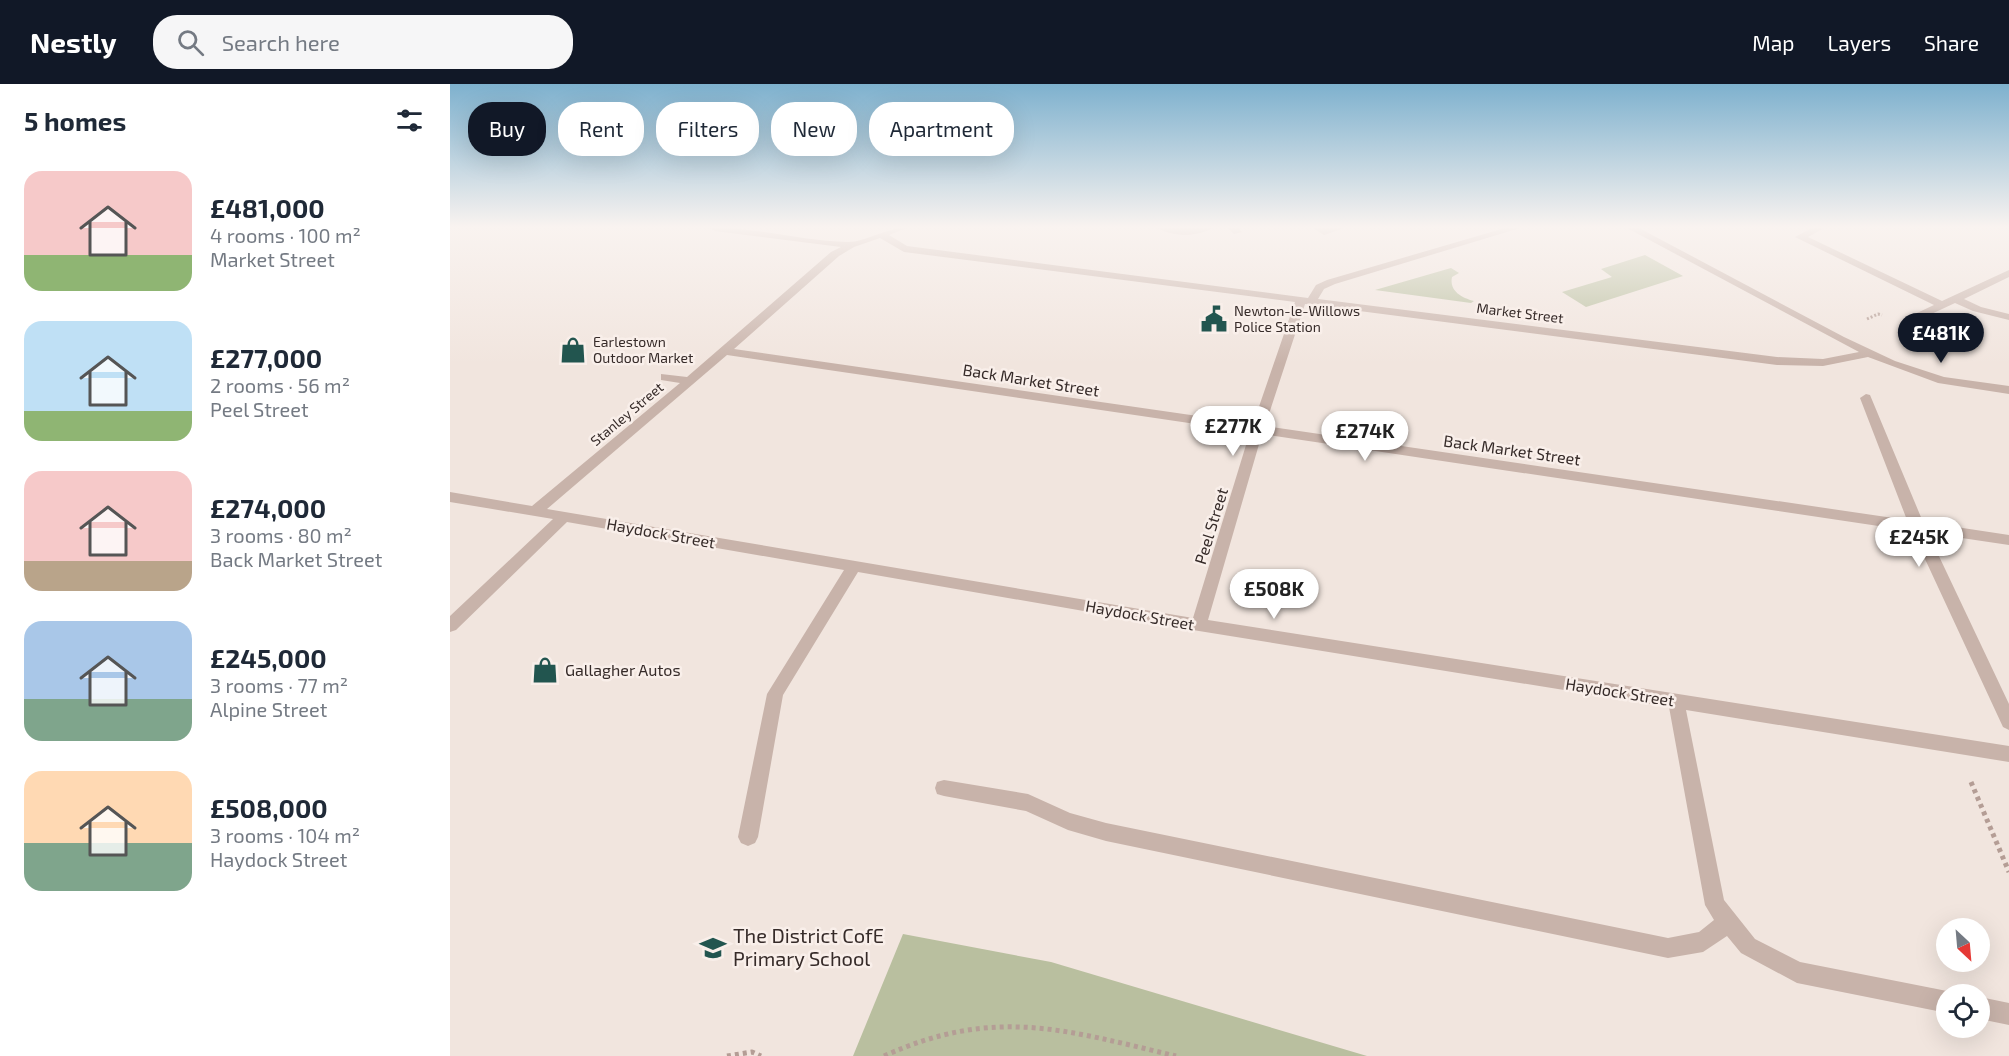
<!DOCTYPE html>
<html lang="en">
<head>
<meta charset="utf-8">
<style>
	body { margin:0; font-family:"Exo 2",sans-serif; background:#f6f6f7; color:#1f2937; height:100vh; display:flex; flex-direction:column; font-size:22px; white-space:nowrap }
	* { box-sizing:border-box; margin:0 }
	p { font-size:20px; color:#747a83 }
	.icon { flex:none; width:33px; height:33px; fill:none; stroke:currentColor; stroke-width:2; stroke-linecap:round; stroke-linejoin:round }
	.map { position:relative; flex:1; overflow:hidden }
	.details { display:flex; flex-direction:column; background:#fff; width:450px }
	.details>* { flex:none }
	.guide { position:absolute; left:18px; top:18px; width:570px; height:54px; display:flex; gap:12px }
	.needle { width:39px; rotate:154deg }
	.tools { position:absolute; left:1486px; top:834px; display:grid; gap:12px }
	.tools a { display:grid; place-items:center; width:54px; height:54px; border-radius:50%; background:#fff; box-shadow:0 6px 24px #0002; font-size:30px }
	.price { position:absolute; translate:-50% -51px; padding:0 14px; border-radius:21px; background:#fff; color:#222; font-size:20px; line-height:39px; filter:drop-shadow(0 2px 3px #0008) }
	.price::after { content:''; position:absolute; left:50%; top:36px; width:18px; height:14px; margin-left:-9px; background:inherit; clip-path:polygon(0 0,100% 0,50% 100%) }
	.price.current { background:#111827; color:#fff }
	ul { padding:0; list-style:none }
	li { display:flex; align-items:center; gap:18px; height:150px; padding:0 24px }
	li span { display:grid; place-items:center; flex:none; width:168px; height:120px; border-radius:18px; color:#555 }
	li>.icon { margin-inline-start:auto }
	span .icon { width:72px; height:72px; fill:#fffc; stroke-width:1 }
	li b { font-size:26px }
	h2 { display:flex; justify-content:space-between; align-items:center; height:72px; padding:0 24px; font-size:26px }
	.chip { padding:0 21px; border-radius:24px; background:#fff; box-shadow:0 6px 24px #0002; font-size:21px; line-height:54px }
	.chip.current { background:#111827; color:#fff }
	header { display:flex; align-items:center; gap:36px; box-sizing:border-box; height:84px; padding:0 30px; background:#111827; color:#fff }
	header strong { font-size:28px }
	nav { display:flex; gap:33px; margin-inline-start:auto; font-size:21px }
	.search { width:420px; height:54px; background:#f6f6f7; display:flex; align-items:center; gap:15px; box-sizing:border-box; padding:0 21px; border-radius:24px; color:#747a83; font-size:22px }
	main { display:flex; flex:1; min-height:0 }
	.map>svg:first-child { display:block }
	.green { fill:#b9bf9f }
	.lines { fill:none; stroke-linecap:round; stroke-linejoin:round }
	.path-far1 { stroke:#b49d95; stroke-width:3; stroke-dasharray:2 2; stroke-linecap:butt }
	.path { stroke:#b49d95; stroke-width:5; stroke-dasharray:4 4; stroke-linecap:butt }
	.minor { fill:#c8b3aa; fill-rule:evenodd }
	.labels { text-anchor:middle; stroke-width:5; stroke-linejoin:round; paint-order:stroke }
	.far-poi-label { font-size:14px; fill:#362b29; stroke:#f9efea; text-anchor:start }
	.far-street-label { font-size:14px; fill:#362b29; stroke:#f9efea }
	.street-label { font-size:16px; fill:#362b29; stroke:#f9efea }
	.poi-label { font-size:16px; fill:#362b29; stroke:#f9efea; text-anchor:start }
	.near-poi-label { font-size:20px; fill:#362b29; stroke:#f9efea; text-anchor:start }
</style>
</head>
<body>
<header>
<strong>Nestly</strong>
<div class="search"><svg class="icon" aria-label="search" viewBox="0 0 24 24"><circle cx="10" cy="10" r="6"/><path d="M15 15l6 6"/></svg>Search here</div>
<nav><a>Map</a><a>Layers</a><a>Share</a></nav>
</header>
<main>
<section class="details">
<h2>5 homes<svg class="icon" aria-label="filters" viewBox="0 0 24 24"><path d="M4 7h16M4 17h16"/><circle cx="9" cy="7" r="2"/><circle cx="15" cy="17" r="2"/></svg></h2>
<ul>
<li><span style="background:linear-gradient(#f6c9c9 70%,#8fb573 0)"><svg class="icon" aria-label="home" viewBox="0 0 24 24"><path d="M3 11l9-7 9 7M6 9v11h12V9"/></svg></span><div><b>£481,000</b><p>4 rooms · 100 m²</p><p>Market Street</p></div></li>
<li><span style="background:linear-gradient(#bfe0f5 75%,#8fb573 0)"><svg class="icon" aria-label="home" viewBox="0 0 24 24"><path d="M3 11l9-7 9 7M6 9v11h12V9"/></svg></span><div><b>£277,000</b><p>2 rooms · 56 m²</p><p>Peel Street</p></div></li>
<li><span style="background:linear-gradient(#f6c9c9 75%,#b9a48a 0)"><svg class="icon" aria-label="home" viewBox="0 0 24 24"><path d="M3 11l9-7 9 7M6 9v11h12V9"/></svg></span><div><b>£274,000</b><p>3 rooms · 80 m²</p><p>Back Market Street</p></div></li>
<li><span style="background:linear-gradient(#a9c7e8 65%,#7fa58c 0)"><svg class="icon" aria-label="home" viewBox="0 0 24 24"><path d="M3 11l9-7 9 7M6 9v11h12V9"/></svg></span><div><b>£245,000</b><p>3 rooms · 77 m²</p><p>Alpine Street</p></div></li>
<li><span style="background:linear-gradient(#ffd9b3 60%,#7fa58c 0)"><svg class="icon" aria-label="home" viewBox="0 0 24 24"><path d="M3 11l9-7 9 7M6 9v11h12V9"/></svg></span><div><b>£508,000</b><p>3 rooms · 104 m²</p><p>Haydock Street</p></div></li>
</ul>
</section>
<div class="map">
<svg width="1559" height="972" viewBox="0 0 1559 972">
	<rect width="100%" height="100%" fill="#f1e5de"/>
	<g class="green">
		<path d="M1195 171 1233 192 1136 223 1112 208 1162 193 1151 185Z"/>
		<path d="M1001 184 1009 189 1002 193C999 207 1012 214 1024 217L1021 219 925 206Z"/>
		<path d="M453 850 601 878 917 972H403Z"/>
	</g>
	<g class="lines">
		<path class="path-far1" d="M1417 235 1428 230 1432 231"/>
		<g class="path">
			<path d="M1521 698 1559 788"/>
			<path d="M277 972 302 968 311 972"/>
			<path d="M434 972C545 922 615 946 726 972"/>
		</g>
		<g class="minor">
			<path d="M260 144C307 143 352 157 398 158 416 158 435 144 456 144L439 151 457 162 858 214 866 201 877 196 1055 144H1070L885 200 874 205 868 215 1327 273 1373 275 1409 268 1177 144H1189L1394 253 1445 277 1494 293 1559 302V310L1488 299 1418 273 1373 282 1327 281 855 220 815 342 1457 436 1410 314 1416 310 1420 311 1473 438 1559 451V461L1478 449 1559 620V646L1553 643 1462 447 812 350 758 536 1559 662V678L1236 626 1274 816 1305 855 1350 878 1497 907 1505 910H1497V929L1347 899 1291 869 1277 852 1253 868 1218 874 656 757 618 746 576 727 494 712 487 710 485 704 487 698 494 696 578 710 620 729 656 739 1218 854 1249 848 1264 836 1255 821 1219 623 749 547 408 488 333 611 308 753 305 759 298 762 291 759 288 753 317 610 394 486 117 438 6 546 0 548V532L103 435 0 418V408L82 422 230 299 211 296V290L237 293 381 168 391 163 265 147ZM430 154 454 168 845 218 803 340 284 265 389 172 404 163ZM277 271 800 348 743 534 97 425Z"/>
			<path d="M708 144H762C749 153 721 153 708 144Z"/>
			<path d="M778 144H788L792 148 784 150Z"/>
			<path d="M863 144H894L874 151Z"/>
			<path d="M1362 144H1374L1358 153 1492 217 1559 186V193L1514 215 1531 223 1559 230V236L1523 227 1505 219 1462 239H1454V235L1484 221 1345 153Z"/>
			<path d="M1530 913 1559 919V941L1530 935Z"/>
		</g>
	</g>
	<linearGradient id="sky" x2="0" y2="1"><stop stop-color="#7eb1ce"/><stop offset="0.51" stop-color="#f9f3f0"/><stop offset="1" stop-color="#f9f3f0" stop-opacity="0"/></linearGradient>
	<rect width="1559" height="280" fill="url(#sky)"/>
	<defs>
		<g id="civic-bare" transform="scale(2.07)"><path d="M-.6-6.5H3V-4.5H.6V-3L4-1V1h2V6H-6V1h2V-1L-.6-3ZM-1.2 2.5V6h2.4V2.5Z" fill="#22554f" stroke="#f9efea" stroke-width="2.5" paint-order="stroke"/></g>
		<g id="shop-bare" transform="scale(2.07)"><path d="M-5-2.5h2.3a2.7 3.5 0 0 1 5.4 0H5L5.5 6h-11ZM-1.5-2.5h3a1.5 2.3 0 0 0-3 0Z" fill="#22554f" stroke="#f9efea" stroke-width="2.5" paint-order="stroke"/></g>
		<g id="school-bare" transform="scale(2.07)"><path d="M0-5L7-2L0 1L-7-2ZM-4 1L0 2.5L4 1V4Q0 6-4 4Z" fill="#22554f" stroke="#f9efea" stroke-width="2.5" paint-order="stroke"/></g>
	</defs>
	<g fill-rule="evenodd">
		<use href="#civic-bare" x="764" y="235"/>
		<use href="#shop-bare" x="123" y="266"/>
		<use href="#shop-bare" x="95" y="586"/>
		<use href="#school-bare" x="263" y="864"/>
	</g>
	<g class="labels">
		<g class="far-poi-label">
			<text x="784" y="232">Newton-le-Willows<tspan x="784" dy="16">Police Station</tspan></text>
			<text x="143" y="263">Earlestown<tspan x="143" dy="16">Outdoor Market</tspan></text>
		</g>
		<g class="far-street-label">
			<text transform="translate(1070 229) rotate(7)" y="5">Market Street</text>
			<text transform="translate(177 330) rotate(-40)" y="5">Stanley Street</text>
		</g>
		<g class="street-label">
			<text transform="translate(581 296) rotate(9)" y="6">Back Market Street</text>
			<text transform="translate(1062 366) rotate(8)" y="6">Back Market Street</text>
			<text transform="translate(761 442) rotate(-73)" y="6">Peel Street</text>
			<text transform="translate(211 449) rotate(10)" y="6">Haydock Street</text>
			<text transform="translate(690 531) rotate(10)" y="6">Haydock Street</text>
			<text transform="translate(1170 608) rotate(9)" y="6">Haydock Street</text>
		</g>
		<g class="poi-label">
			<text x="115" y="592">Gallagher Autos</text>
		</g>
		<g class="near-poi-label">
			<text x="283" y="859">The District CofE<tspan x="283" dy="23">Primary School</tspan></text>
		</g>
	</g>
</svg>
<div class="tools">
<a><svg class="needle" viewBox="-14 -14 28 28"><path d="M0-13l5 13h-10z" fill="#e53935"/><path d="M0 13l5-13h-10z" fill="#747a83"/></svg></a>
<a><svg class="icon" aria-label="locate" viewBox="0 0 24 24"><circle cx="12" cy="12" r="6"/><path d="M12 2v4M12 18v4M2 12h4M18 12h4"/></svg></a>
</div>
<b class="price current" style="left:1491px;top:280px">£481K</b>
<b class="price" style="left:783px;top:373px">£277K</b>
<b class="price" style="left:915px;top:378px">£274K</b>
<b class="price" style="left:1469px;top:484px">£245K</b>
<b class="price" style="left:824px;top:536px">£508K</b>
<div class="guide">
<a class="chip current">Buy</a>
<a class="chip">Rent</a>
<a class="chip">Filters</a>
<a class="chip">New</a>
<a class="chip">Apartment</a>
</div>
</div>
</main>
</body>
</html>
